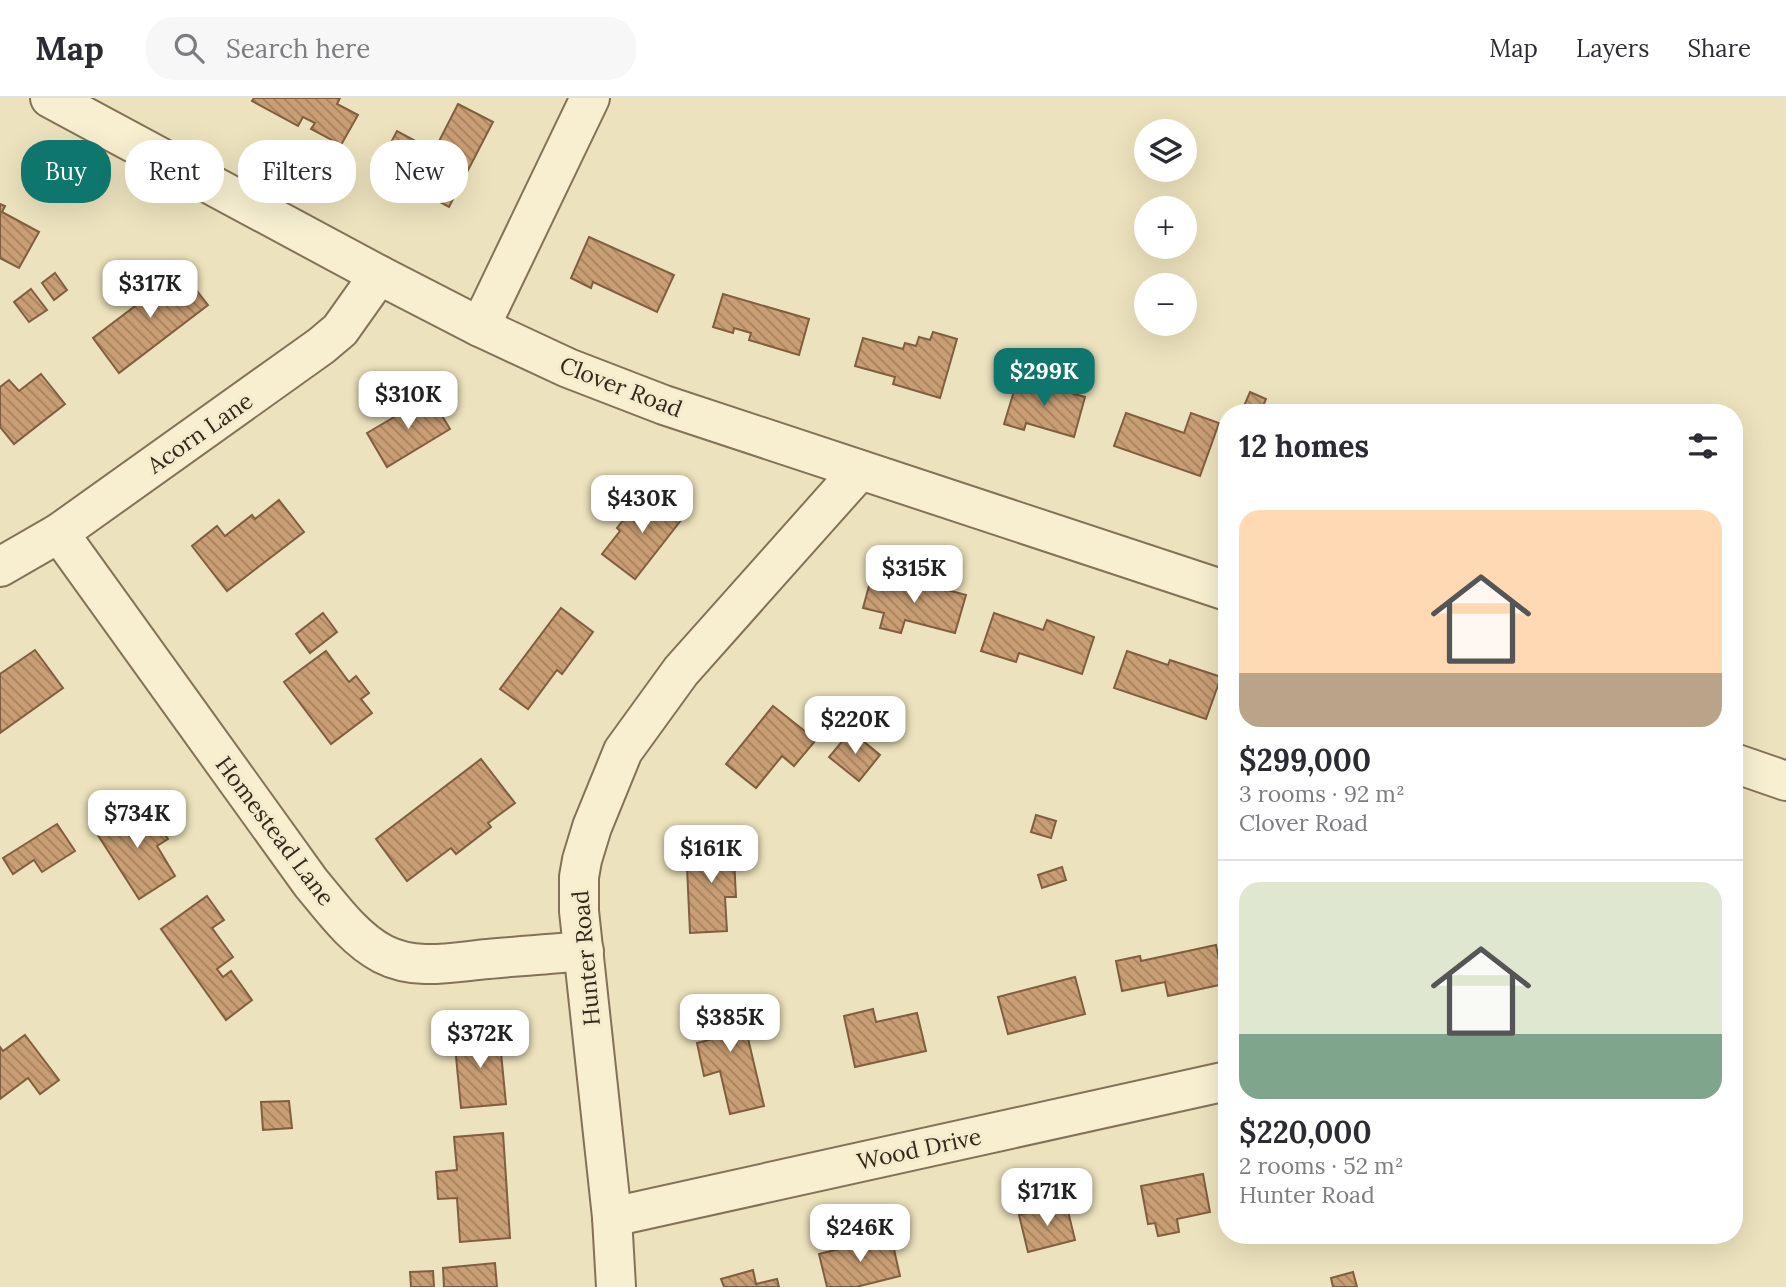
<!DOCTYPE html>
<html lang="en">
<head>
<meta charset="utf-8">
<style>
	body { margin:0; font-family:Lora,serif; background:#f7f7f7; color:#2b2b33; height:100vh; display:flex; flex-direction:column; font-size:26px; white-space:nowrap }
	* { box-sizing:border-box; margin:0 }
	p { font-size:23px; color:#7c7c81 }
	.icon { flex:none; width:38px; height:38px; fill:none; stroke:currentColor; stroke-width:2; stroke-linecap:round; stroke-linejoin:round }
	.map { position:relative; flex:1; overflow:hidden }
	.side { position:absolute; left:1218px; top:306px; width:525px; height:840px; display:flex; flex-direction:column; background:#fff; border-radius:28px; box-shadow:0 7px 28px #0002 }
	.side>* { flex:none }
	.guide { position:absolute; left:21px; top:42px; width:665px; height:63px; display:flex; gap:14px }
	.buttons { position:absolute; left:1134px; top:21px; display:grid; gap:14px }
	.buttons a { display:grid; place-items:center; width:63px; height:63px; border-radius:50%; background:#fff; box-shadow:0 7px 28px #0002; font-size:35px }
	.price { position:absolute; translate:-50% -60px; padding:0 16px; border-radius:14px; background:#fff; color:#222; font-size:23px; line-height:46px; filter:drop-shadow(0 2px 4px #0008) }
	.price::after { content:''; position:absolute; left:50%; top:42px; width:21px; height:16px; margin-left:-10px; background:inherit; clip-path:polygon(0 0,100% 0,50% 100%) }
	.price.active { background:#0f766e; color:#fff }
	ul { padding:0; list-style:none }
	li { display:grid; align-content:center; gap:14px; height:371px; padding:0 21px }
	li+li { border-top:2px solid #e1e1e2 }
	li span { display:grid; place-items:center; height:217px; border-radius:21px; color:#555 }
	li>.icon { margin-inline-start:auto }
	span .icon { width:126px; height:126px; fill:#fffc; stroke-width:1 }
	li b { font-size:30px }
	h2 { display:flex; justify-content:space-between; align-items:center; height:84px; padding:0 21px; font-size:30px }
	.chip { padding:0 24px; border-radius:28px; background:#fff; box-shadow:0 7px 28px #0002; font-size:24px; line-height:63px }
	.chip.active { background:#0f766e; color:#fff }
	header { display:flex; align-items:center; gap:42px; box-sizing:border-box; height:98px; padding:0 35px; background:#fff; border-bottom:2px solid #e1e1e2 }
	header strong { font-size:33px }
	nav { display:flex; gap:38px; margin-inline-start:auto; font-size:24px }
	.search { width:490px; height:63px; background:#f7f7f7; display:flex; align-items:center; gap:18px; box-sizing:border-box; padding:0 24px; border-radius:28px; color:#7c7c81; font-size:26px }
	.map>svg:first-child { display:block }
	.building { fill:url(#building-back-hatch); stroke:#815e3e; stroke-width:2 }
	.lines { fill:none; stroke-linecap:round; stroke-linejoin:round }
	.minor-casing { stroke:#837257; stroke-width:42 }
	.minor { stroke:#f7efd0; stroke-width:38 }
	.labels { text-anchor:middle; stroke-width:6; stroke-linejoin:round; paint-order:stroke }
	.street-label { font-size:23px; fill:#33291b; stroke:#f4ebcd }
</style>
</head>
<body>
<header>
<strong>Map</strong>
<div class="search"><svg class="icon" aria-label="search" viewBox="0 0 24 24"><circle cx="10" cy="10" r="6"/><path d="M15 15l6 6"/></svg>Search here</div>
<nav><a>Map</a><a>Layers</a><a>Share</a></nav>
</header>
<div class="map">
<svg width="1786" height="1189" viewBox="0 0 1786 1189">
	<defs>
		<pattern id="building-back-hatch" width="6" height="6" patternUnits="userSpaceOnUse" patternTransform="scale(1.75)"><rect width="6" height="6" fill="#c99e74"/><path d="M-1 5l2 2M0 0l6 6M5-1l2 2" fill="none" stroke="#a4815e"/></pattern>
	</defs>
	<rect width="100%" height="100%" fill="#ece2bd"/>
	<g class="building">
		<path d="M254 0H340L337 6 358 17 341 47 311 31 315 25 303 19 298 28 252 3Z"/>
		<path d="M458 6 493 24 449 109 425 96 423 101 414 96 416 90 378 69 397 33 434 53Z"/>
		<path d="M0 106 5 108 2 114 39 134 19 170 0 160Z"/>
		<path d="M589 139 674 177 657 214 593 184 591 190 571 180Z"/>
		<path d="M55 175 67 192 54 202 42 185Z"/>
		<path d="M183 175 208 207 119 275 93 240 139 205 130 194 155 176 165 189Z"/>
		<path d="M31 191 47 212 29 224 14 204Z"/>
		<path d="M723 196 809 221 799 257 749 242 751 235 734 230 733 235 713 229Z"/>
		<path d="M933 234 957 241 940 300 893 286 895 279 855 268 863 240 903 251 905 245 916 248 919 239 930 242Z"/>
		<path d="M41 276 65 306 14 346 0 329V289L9 282 19 293Z"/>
		<path d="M1018 280 1085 299 1074 339 1026 325 1024 332 1004 326Z"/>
		<path d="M1250 294 1266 301 1260 315H1241Z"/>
		<path d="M430 298 450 331 387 369 367 335Z"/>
		<path d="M1126 315 1184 335 1191 315 1219 325 1200 378 1114 348Z"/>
		<path d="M646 393 682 421 635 481 602 456 620 433 617 430Z"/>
		<path d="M279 402 304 434 227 493 192 448 217 428 225 438 252 417 255 421Z"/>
		<path d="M872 477 915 489 917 484 966 497 955 535 905 522 901 535 880 530 884 515 863 510Z"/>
		<path d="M561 510 593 534 562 576 557 572 528 611 500 591Z"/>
		<path d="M323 515 337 534 310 555 296 536Z"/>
		<path d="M994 515 1043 532 1047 522 1094 539 1082 576 1019 555 1016 564 981 553Z"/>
		<path d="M35 552 63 590 0 635V576Z"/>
		<path d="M326 553 349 584 356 578 369 595 361 601 372 615 331 646 284 584Z"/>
		<path d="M1127 553 1168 567 1170 562 1221 579 1206 621 1114 590Z"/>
		<path d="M773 608 816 642 794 668 782 658 756 690 726 666Z"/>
		<path d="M851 633 880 657 859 683 829 659Z"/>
		<path d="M481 661 515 705 488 725 491 729 456 756 451 750 407 783 376 741Z"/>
		<path d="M131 707 142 724 152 717 168 741 157 748 175 778 139 801 94 731Z"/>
		<path d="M1036 717 1056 723 1051 740 1031 734Z"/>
		<path d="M57 726 75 753 42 774 34 762 13 776 3 760Z"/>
		<path d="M733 742 736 799H725L727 833 690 835 687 769 695 768V743Z"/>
		<path d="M1062 769 1066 782 1042 790 1038 777Z"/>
		<path d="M207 798 224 822 212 830 233 859 217 871 223 879 231 873 252 902 226 922 161 831Z"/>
		<path d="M1216 847 1224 886 1168 898 1165 884 1122 893 1116 863 1140 858 1141 863Z"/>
		<path d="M1075 879 1085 916 1008 936 998 899Z"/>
		<path d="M738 898 764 1008 730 1016 720 973 704 978 697 945 709 942 701 907Z"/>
		<path d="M873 911 876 924 917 915 926 953 855 969 844 918Z"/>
		<path d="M499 934 506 1006 461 1010 454 938Z"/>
		<path d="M25 937 59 982 40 996 28 980 0 1001V949L3 953Z"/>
		<path d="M289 1003 292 1030 263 1032 261 1004Z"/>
		<path d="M503 1035 510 1140 460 1144 457 1100 438 1101 436 1074 457 1072 454 1039Z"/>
		<path d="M1203 1076 1210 1114 1177 1121 1179 1134 1158 1138 1155 1125 1148 1126 1141 1088Z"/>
		<path d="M1066 1105 1075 1142 1028 1154 1019 1117Z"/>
		<path d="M891 1138 900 1178 856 1189H827L819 1156Z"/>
		<path d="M495 1165 497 1189H444L443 1170Z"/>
		<path d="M753 1172 756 1186 777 1181 779 1189H724L721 1181Z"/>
		<path d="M433 1173 434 1189H411L410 1174Z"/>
		<path d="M1353 1174 1357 1189H1333L1331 1180Z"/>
	</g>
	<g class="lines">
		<g class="minor-casing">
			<g id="minor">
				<path d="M50 0 379 177 480 229 568 270 664 307 1227 493"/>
				<path d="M480 229 590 0"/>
				<path d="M59 435 311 785C332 810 354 841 383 856 416 873 453 864 488 861 520 858 552 856 584 853"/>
				<path d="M0 469 59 435 321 248 340 232 379 177"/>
				<path d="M1734 665 1786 683"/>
				<path d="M612 1119 1227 983"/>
				<path d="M616 1189 612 1119 579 813V779L582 762 592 729 623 653 681 573 860 372"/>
			</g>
		</g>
		<use href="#minor" class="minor"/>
	</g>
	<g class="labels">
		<g class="street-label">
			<text transform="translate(621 289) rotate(21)" y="8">Clover Road</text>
			<text transform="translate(200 335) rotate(-35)" y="8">Acorn Lane</text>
			<text transform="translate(275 733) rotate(53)" y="8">Homestead Lane</text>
			<text transform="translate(586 860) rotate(-95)" y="8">Hunter Road</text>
			<text transform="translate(919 1051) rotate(-12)" y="8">Wood Drive</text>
		</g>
	</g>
</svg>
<div class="buttons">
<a><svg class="icon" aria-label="layers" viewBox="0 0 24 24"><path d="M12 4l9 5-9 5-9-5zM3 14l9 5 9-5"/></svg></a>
<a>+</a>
<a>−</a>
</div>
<b class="price" style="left:150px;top:222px">$317K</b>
<b class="price active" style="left:1044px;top:310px">$299K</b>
<b class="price" style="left:408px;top:333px">$310K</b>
<b class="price" style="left:642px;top:437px">$430K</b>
<b class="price" style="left:914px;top:507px">$315K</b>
<b class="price" style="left:855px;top:658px">$220K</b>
<b class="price" style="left:137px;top:752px">$734K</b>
<b class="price" style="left:711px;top:787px">$161K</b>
<b class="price" style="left:730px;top:956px">$385K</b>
<b class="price" style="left:480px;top:972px">$372K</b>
<b class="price" style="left:1047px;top:1130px">$171K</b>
<b class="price" style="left:860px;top:1166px">$246K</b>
<div class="guide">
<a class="chip active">Buy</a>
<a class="chip">Rent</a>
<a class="chip">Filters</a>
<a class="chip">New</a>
</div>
<section class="side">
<h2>12 homes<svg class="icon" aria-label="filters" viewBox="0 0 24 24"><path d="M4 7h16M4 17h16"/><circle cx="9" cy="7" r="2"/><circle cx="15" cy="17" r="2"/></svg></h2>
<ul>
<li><span style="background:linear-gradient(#ffd9b3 75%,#b9a48a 0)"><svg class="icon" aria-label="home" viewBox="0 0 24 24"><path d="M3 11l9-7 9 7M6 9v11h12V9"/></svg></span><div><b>$299,000</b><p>3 rooms · 92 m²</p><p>Clover Road</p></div></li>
<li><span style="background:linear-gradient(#dfe7d0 70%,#7fa58c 0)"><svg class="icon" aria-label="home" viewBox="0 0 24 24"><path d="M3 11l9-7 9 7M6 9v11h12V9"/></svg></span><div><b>$220,000</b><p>2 rooms · 52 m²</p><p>Hunter Road</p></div></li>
</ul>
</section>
</div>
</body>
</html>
